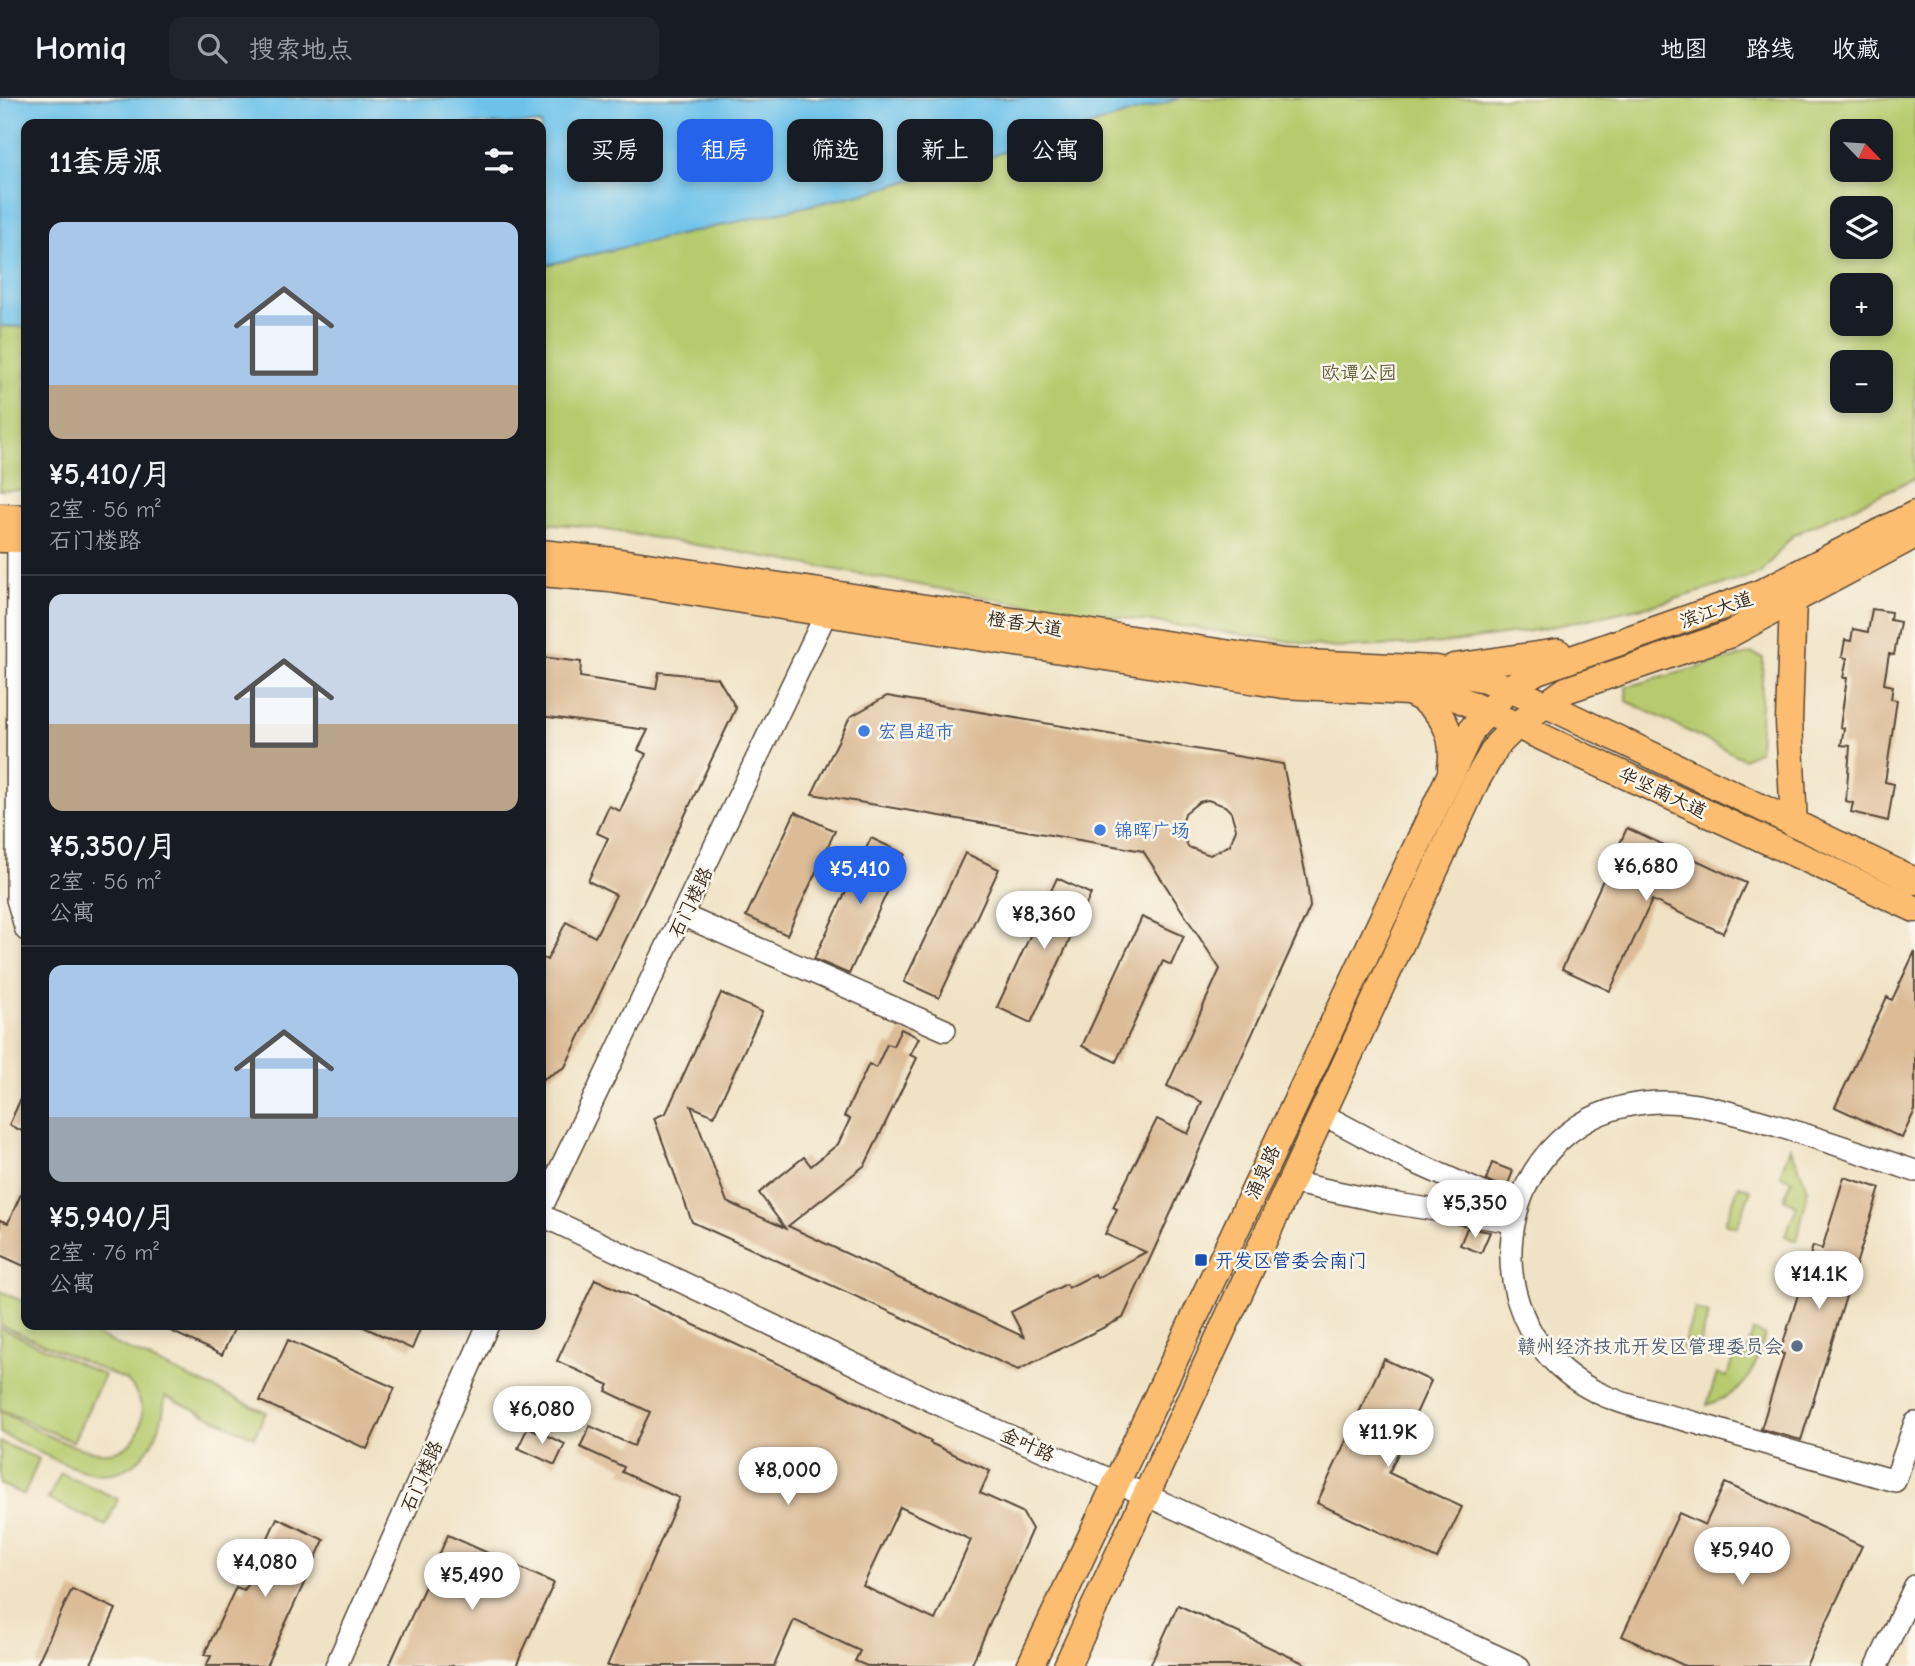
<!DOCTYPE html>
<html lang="zh">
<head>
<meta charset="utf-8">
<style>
	body { margin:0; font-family:"Comic Neue","LXGW WenKai TC",sans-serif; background:#20242c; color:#f1f3f6; height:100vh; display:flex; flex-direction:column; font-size:26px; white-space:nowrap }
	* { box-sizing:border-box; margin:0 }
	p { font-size:23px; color:#9ea1a6 }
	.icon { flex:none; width:38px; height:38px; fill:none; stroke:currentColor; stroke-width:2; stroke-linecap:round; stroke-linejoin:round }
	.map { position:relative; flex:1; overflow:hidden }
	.side { position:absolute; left:21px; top:21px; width:525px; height:1211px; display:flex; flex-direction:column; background:#171b24; border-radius:14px; box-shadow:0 4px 10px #0003 }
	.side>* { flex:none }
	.guide { position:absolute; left:567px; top:21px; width:665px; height:63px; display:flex; gap:14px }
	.needle { width:46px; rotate:115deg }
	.controls { position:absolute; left:1830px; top:21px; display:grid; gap:14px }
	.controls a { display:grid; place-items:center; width:63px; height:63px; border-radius:14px; background:#171b24; box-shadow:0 4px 10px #0003; font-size:35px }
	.price { position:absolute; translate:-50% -60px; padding:0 16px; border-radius:24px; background:#fff; color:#222; font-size:23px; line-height:46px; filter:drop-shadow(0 2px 4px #0008) }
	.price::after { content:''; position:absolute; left:50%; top:42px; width:21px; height:16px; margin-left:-10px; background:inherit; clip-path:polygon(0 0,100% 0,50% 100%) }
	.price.current { background:#2563eb; color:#fff }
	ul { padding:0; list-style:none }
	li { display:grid; align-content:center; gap:14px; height:371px; padding:0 28px }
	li+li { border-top:2px solid #363941 }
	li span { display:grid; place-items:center; height:217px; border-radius:14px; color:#555 }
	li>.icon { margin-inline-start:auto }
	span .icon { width:126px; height:126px; fill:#fffc; stroke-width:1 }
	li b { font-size:30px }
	h2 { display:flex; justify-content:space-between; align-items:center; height:84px; padding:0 28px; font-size:30px }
	.pill { padding:0 24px; border-radius:14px; background:#171b24; box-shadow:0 4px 10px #0003; font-size:24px; line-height:63px }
	.pill.current { background:#2563eb; color:#fff }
	header { display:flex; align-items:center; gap:42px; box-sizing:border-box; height:98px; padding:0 35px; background:#171b24; border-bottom:2px solid #363941 }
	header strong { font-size:33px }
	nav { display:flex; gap:38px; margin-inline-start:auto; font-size:24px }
	.search { width:490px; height:63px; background:#20242c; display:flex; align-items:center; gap:18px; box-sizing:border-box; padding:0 24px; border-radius:14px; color:#9ea1a6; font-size:26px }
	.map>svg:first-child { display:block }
	.green { fill:#b7cb6e; stroke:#797a46; stroke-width:2; fill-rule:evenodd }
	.water { fill:#6dc2ea; stroke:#547684; stroke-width:2 }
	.building { fill:#dcbc97; fill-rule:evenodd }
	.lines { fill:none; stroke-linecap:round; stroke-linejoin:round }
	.minor-casing { stroke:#564637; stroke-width:24 }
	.major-casing { stroke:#564637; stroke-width:29 }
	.minor { stroke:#fff; stroke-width:21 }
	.major { stroke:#fcbd6f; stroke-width:26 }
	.shop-dot { fill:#3f7fe0; stroke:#fbf7ec; stroke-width:2.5 }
	.transit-dot { fill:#1a4fb4; stroke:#fbf7ec; stroke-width:2.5 }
	.service-dot { fill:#5c6f8a; stroke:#fbf7ec; stroke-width:2.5 }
	.labels { text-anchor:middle; stroke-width:5; stroke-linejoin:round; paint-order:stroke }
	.park-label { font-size:19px; fill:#605a36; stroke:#fbf7ec }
	.street-label { font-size:19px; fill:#3b2a1e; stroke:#fbf7ec }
	.shop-label { font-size:19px; fill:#366cbe; stroke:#fbf7ec; text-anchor:start }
	.transit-label { font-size:19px; fill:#164399; stroke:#fbf7ec; text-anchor:start }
	.service-label { font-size:19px; fill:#4e5e75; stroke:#fbf7ec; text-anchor:end }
</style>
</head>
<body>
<header>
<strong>Homiq</strong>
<div class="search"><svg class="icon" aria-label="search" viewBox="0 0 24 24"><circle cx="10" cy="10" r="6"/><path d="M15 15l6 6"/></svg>搜索地点</div>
<nav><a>地图</a><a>路线</a><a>收藏</a></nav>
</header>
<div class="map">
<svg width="1915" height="1568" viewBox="0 0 1915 1568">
	<rect width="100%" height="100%" fill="#fbf7ec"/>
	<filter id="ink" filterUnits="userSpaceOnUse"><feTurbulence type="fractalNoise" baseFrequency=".0143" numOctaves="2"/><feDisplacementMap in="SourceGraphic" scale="14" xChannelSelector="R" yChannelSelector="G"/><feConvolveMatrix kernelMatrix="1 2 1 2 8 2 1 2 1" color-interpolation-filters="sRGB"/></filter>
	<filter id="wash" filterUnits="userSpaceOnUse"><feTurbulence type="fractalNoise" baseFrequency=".00686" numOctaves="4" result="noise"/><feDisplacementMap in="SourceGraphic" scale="28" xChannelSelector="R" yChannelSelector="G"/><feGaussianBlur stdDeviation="1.57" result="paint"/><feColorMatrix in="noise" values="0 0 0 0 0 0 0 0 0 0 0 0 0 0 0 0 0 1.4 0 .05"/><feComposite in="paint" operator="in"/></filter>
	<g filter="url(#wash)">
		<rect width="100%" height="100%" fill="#f0e2c4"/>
		<g class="green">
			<path d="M1181 0H1915V380L1793 437 1760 476 1658 506 1537 532 1446 545 1335 550 1006 503 733 453 583 428 541 425V168L878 92ZM1843 33H1881V72H1843ZM1843 110H1881V149H1843ZM1843 187H1881V226H1843ZM1843 264H1881V303H1843Z"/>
			<path d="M0 228 26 229V392H0Z"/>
			<path d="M1752 555 1763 560 1759 653 1744 661 1627 603 1626 589Z"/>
			<path d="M1790 1049 1808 1091 1797 1143 1785 1138 1797 1108 1784 1101 1792 1082 1780 1077Z"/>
			<path d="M1739 1087 1751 1092 1737 1129 1725 1125Z"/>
			<path d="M0 1193 26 1205V1227H74L266 1314 254 1339 165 1298C163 1341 136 1387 84 1373 56 1365 27 1347 0 1335V1313C34 1329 124 1389 141 1326 145 1308 138 1294 126 1282L0 1227Z"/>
			<path d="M1695 1211 1709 1216 1696 1256 1682 1251Z"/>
			<path d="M0 1230 104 1277 73 1344 0 1311Z"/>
			<path d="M1753 1233 1765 1237C1753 1276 1748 1293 1707 1307L1717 1276 1727 1279 1734 1257 1745 1260Z"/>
			<path d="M0 1344 39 1361 24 1397 0 1386Z"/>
			<path d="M61 1375 118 1401 106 1428 48 1401Z"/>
		</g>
		<path class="water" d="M0 0H1181L878 92 541 168V26H26V229L0 228Z"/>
		<g id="blocks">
			<g class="building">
				<path d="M1872 511 1891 514 1890 522 1900 524 1894 557 1889 556 1884 586 1893 588 1891 601 1897 602 1885 684 1894 686 1888 723 1851 714 1853 705 1846 703 1850 648 1841 647 1844 630 1840 629 1847 580H1843L1847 560 1842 559 1845 542 1851 543 1853 531 1868 534Z"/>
				<path d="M541 559 581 564 580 579 656 591 659 574 718 580 736 610 565 969 541 982V859L547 862 566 824 595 839 616 797 588 783 608 740 597 735 609 708 620 713 646 656 638 652 648 632 541 618Z"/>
				<path d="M887 598 1283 666 1307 783 1310 809 1123 1220 1018 1272 692 1124 654 1020 666 1015 721 895 762 914 714 1018 691 1008 727 1104 785 1130 759 1095 804 1059 811 1068 838 1046 850 1021 844 1018 869 966 876 970 887 946 893 948 901 931 919 940 910 957 917 960 865 1067 788 1128 1024 1239 1011 1214 1066 1186 1068 1190 1095 1176 1097 1180 1146 1154 1105 1136 1117 1111 1113 1109 1157 1021 1188 1036 1202 1004 1167 988 1220 871 1143 753 812 696 850 619ZM1208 702 1225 708 1231 714 1236 731 1230 747 1210 757 1188 749 1181 732 1185 715 1199 704Z"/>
				<path d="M795 714 835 733 787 837 746 818Z"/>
				<path d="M1627 730 1746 785 1723 835 1652 802 1610 893 1562 871Z"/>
				<path d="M871 740 905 756 849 876 814 861Z"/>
				<path d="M965 755 999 771 939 900 904 884Z"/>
				<path d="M1057 780 1091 796 1031 925 997 909Z"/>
				<path d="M1142 819 1184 838 1171 867 1163 863 1116 964 1082 948Z"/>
				<path d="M1915 853V1012L1902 1040 1835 1009 1887 899 1892 902Z"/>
				<path d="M26 989V1035L9 1027Z"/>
				<path d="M1492 1065 1513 1073 1506 1091 1486 1082Z"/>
				<path d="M1844 1079 1880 1090 1801 1342 1761 1331 1784 1256 1780 1255 1813 1148 1822 1151Z"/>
				<path d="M26 1085V1169L0 1157V1122L8 1125Z"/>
				<path d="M1467 1130 1490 1134 1481 1155 1460 1147Z"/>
				<path d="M595 1181 828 1289 931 1343 930 1345 990 1373 980 1395 1022 1414 1032 1431 971 1568H867L855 1563 860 1553 794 1522 774 1568H607L679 1400 622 1374 624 1369 580 1349 590 1328 634 1348 650 1314 606 1293 609 1287 557 1263ZM900 1409 971 1442 935 1522 863 1488Z"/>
				<path d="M158 1227H236L222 1257Z"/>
				<path d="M359 1227H422L412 1251Z"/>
				<path d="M288 1242 395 1290 367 1351 260 1303Z"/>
				<path d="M1384 1261 1431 1283 1389 1375 1462 1409 1437 1461 1317 1405Z"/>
				<path d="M528 1329 565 1346 555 1367 518 1350Z"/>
				<path d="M1725 1385 1862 1448 1806 1568H1685L1622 1538 1679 1415 1705 1427Z"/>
				<path d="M277 1420 324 1442 266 1568H206L211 1558 204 1557 236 1489 244 1492Z"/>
				<path d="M448 1437 554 1485 516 1568H389Z"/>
				<path d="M72 1491 116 1511 90 1568H36Z"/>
				<path d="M1178 1507 1310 1568H1150Z"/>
			</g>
		</g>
	</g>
	<g filter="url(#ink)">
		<use href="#blocks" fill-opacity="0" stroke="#564637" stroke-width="2"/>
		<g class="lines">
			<g class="minor-casing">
				<g id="minor">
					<path d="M18 426 17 801 26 832"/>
					<path d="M684 818 945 932"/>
					<path d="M1322 1016 1409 1062 1517 1110"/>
					<path d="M1915 1073C1865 1056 1815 1039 1764 1024 1724 1013 1686 1000 1645 1005 1507 1018 1463 1199 1573 1280 1608 1306 1655 1313 1696 1325 1762 1345 1829 1364 1895 1383L1915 1325"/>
					<path d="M1290 1084 1384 1104 1514 1124"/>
					<path d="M541 1111 832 503"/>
					<path d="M541 1117 959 1316 1148 1398 1518 1568"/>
					<path d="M336 1568 488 1227"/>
					<path d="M1877 1568 1915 1488"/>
				</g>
			</g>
			<g class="major-casing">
				<g id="major">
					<path d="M0 419 26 420"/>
					<path d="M0 441H26"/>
					<path d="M541 455 614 463 1284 564 1436 571 1485 581 1545 606 1915 783"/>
					<path d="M541 475 610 481 1283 587 1425 595 1457 600 1915 811"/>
					<path d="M1793 501 1789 623 1794 726"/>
					<path d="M1454 569 1558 554"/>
					<path d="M1411 595C1442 609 1456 637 1451 669"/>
					<path d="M1030 1568 1472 631 1509 590 1537 573 1758 496 1915 416"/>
					<path d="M1067 1568 1476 683 1497 647 1517 627 1566 592 1728 537 1915 437"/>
				</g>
			</g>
			<use href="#minor" class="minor"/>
			<use href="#major" class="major"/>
		</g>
	</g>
	<g class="shop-dot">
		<circle cx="864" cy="633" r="7"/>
		<circle cx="1100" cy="732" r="7"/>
	</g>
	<rect class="transit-dot" x="1194" y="1155" width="14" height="14" rx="3.5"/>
	<circle class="service-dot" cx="1797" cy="1248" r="7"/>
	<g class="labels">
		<g class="park-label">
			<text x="1359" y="281">欧谭公园</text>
		</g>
		<g class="street-label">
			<text transform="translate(1716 511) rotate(-19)" y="7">滨江大道</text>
			<text transform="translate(1025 525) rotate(9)" y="7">橙香大道</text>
			<text transform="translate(1663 694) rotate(25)" y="7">华坚南大道</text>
			<text transform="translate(690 804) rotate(-64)" y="7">石门楼路</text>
			<text transform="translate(1262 1074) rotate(-65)" y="7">涌泉路</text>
			<text transform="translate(1028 1346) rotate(24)" y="7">金叶路</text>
			<text transform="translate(421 1378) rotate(-66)" y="7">石门楼路</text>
		</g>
		<g class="shop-label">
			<text x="878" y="640">宏昌超市</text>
			<text x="1114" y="739">锦晖广场</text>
		</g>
		<g class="transit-label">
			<text x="1215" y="1169">开发区管委会南门</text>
		</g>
		<g class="service-label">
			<text x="1783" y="1255">赣州经济技术开发区管理委员会</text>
		</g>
	</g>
</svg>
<div class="controls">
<a><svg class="needle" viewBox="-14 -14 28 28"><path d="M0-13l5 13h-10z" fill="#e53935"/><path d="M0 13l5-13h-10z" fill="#9ea1a6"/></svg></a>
<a><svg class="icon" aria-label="layers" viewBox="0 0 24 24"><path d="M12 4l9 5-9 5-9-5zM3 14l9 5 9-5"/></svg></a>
<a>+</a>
<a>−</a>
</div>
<b class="price" style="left:1646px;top:805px">¥6,680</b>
<b class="price current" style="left:860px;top:808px">¥5,410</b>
<b class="price" style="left:1044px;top:853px">¥8,360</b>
<b class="price" style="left:1475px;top:1142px">¥5,350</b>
<b class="price" style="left:1819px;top:1213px">¥14.1K</b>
<b class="price" style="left:542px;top:1348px">¥6,080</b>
<b class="price" style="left:1388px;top:1371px">¥11.9K</b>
<b class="price" style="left:788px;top:1409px">¥8,000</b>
<b class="price" style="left:1742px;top:1489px">¥5,940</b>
<b class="price" style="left:265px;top:1501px">¥4,080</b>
<b class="price" style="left:472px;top:1514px">¥5,490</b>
<div class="guide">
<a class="pill">买房</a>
<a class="pill current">租房</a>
<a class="pill">筛选</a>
<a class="pill">新上</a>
<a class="pill">公寓</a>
</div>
<section class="side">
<h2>11套房源<svg class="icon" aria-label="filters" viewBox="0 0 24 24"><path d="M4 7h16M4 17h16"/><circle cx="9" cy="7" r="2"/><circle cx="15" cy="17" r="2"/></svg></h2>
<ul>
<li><span style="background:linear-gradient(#a9c7e8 75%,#b9a48a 0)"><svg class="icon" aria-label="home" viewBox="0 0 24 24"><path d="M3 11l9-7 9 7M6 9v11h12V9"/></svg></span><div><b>¥5,410/月</b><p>2室 · 56 m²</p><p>石门楼路</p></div></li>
<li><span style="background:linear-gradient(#c9d6e8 60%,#b9a48a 0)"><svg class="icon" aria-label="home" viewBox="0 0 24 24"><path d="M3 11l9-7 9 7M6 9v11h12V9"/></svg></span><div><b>¥5,350/月</b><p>2室 · 56 m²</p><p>公寓</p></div></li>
<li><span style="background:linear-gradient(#a9c7e8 70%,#9aa5b1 0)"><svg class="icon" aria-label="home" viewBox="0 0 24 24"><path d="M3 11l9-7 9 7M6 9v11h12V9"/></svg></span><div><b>¥5,940/月</b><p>2室 · 76 m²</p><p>公寓</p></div></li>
</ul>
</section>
</div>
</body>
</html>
